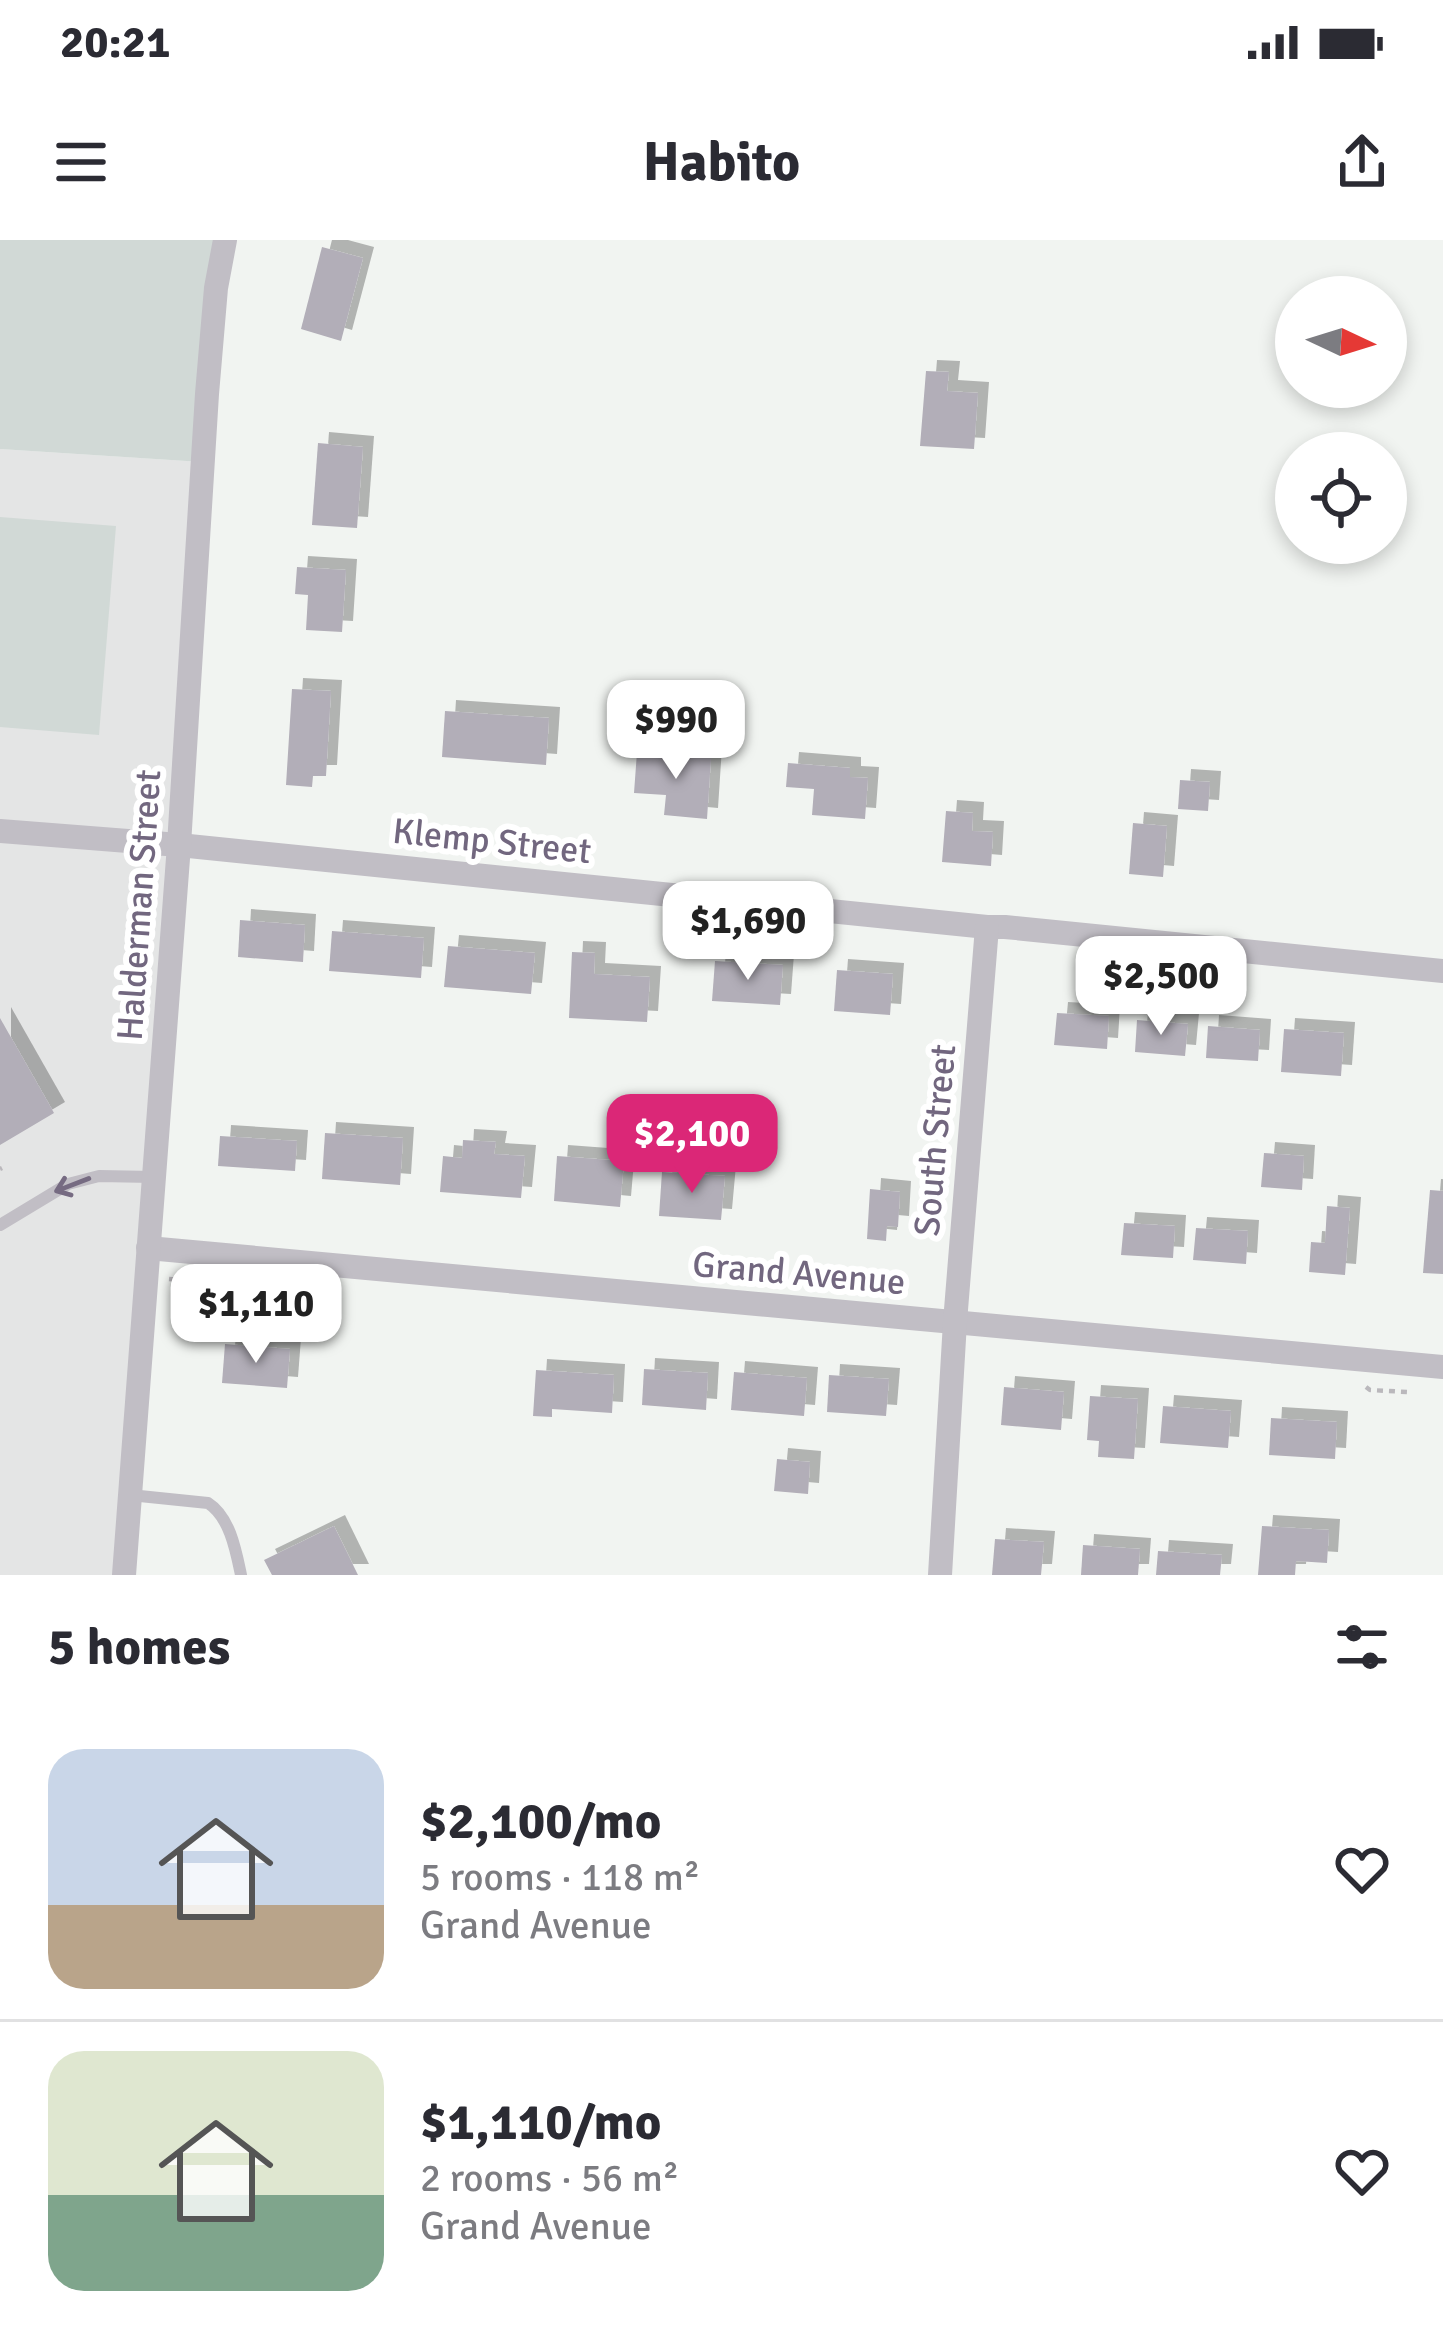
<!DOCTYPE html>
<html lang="en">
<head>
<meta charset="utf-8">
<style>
	body { margin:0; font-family:Signika,sans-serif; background:#f7f7f7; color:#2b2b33; height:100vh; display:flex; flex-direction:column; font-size:45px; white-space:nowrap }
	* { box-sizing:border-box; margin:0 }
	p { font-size:39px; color:#7c7c81 }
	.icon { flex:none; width:66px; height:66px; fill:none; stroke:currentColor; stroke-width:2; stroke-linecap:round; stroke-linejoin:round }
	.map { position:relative; height:1335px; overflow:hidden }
	.sheet { display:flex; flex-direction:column; background:#fff; flex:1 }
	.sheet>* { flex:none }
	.needle { width:78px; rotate:94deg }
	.fabs { position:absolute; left:1275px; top:36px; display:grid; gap:24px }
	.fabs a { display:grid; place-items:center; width:132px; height:132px; border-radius:50%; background:#fff; box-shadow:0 6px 18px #0003; font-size:60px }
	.price { position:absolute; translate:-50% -102px; padding:0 27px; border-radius:24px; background:#fff; color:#222; font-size:39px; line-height:78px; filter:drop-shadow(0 3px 6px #0008) }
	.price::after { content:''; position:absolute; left:50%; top:72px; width:36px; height:27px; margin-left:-18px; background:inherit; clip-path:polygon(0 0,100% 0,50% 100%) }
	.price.selected { background:#db2777; color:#fff }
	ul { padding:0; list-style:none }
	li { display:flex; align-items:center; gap:36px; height:300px; padding:0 48px }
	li+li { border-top:3px solid #e1e1e2 }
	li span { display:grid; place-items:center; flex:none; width:336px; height:240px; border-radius:36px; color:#555 }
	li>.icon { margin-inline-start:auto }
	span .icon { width:144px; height:144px; fill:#fffc; stroke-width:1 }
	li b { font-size:51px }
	h2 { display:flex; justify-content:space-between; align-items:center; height:144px; padding:0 48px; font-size:51px }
	.status { display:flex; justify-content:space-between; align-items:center; height:84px; padding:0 60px; background:#fff; direction:ltr }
	.status svg { height:33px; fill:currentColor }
	header { display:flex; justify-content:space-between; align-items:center; height:156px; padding:0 48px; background:#fff; font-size:54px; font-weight:700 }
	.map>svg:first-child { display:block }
	.built { fill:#e4e5e5 }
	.green { fill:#d1d9d6 }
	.building { fill:#b2aeb8; filter:url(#shadow) }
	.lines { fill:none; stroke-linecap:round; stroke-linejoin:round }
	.path { stroke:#bab8bc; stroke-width:4.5; stroke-dasharray:6 6; stroke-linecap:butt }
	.lane { stroke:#c1bec5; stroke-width:12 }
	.street { stroke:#c1bec5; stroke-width:24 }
	.oneway { stroke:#766b82 }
	.labels { text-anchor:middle; stroke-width:12; stroke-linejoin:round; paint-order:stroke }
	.street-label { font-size:36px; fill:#72677f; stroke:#fff }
</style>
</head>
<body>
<div class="status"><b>20:21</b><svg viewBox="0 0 49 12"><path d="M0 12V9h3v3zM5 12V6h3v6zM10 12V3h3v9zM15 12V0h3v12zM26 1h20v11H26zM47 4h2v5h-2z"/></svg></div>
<header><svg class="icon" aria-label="menu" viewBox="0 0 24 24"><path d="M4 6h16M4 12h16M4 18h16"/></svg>Habito<svg class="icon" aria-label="share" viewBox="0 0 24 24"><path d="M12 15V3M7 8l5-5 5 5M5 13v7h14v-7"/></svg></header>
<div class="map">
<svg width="1443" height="1335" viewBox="0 0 1443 1335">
	<defs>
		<filter id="shadow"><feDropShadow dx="11" dy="-11" stdDeviation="0" flood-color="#0004"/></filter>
	</defs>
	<rect width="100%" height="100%" fill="#f1f4f1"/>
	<path class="built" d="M0 209 202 222 124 1335H0Z"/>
	<g class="green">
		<path d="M0 0H225L202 222 0 209Z"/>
		<path d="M0 277 116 286 99 495 0 487Z"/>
	</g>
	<g class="building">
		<path d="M322 7 363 18 341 101 301 89Z"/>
		<path d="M926 131 949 132 947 151 978 153 974 209 920 206Z"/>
		<path d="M318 203 363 207 357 288 312 285Z"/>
		<path d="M297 327 346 330 342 392 306 390 308 355 295 354Z"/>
		<path d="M292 449 331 451 326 536H313L312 547 286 545Z"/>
		<path d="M445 471 549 478 546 525 442 517Z"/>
		<path d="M637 512 711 518 707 579 664 575 666 555 634 553Z"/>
		<path d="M788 523 850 528V537L868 538 865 579 812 575 814 549 786 547Z"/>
		<path d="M1180 540 1210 542 1208 571 1178 569Z"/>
		<path d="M946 571 973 573 972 591 993 592 991 626 942 622Z"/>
		<path d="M1133 583 1167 586 1163 637 1129 634Z"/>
		<path d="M240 680 305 685 303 722 238 717Z"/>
		<path d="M332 691 424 698 421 738 329 731Z"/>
		<path d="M448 706 535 713 531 754 444 747Z"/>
		<path d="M572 712 595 713 594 734 650 737 647 782 569 778Z"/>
		<path d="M715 721 783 725 780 765 712 761Z"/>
		<path d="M837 730 893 734 890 775 834 771Z"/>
		<path d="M1057 773 1109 776 1107 809 1054 805Z"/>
		<path d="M0 778 54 873 0 905Z"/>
		<path d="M1137 780 1188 784 1185 816 1135 812Z"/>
		<path d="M1208 786 1260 790 1258 821 1206 818Z"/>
		<path d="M1284 789 1344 793 1341 836 1281 832Z"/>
		<path d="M325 893 403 898 400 945 322 939Z"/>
		<path d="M220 896 297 901 295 931 218 926Z"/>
		<path d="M463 900 496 902 494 914 525 916 521 958 440 952 443 916 462 918Z"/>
		<path d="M1264 913 1304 916 1302 950 1261 947Z"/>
		<path d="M557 916 624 921 620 967 554 961Z"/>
		<path d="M662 932 725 936 721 980 659 976Z"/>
		<path d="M870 949 900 952 898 987 887 986 886 1001 867 999Z"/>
		<path d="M1430 950 1443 951V1034L1423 1033Z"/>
		<path d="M1327 966 1350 968 1345 1035 1309 1032 1311 1002 1325 1003Z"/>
		<path d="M1124 983 1175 986 1173 1018 1121 1015Z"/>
		<path d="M1196 988 1248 991 1246 1024 1193 1020Z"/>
		<path d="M225 1104 290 1109 287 1148 222 1143Z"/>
		<path d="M644 1129 708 1133 706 1170 642 1165Z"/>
		<path d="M536 1130 614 1135 612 1173 552 1169V1177L533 1176Z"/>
		<path d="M734 1132 807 1138 804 1176 731 1170Z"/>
		<path d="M829 1135 889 1139 886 1176 827 1172Z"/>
		<path d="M1004 1147 1064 1152 1061 1190 1001 1185Z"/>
		<path d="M1090 1156 1138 1159 1134 1219 1098 1217 1099 1201 1087 1200Z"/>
		<path d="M1163 1166 1231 1171 1228 1208 1160 1203Z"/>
		<path d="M1271 1178 1337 1182 1335 1219 1269 1215Z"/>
		<path d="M777 1219 810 1222 808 1254 774 1251Z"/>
		<path d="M334 1286 358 1335H272L264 1320Z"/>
		<path d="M1262 1286 1329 1290 1327 1323 1296 1321 1295 1335H1258Z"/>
		<path d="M995 1299 1044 1302 1041 1335H992Z"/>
		<path d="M1083 1305 1140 1309 1138 1335H1081Z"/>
		<path d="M1158 1311 1222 1315 1220 1335H1156Z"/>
	</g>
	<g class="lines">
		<g class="path">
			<path d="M0 929 2 928"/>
			<path d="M169 1039 259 1046"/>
			<path d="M1366 1147 1370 1150 1407 1152"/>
		</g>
		<g class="lane">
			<path d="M0 985 68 944 99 936 153 937"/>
			<path d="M130 1255 208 1263C230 1277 236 1311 241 1335"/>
		</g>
		<g class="street">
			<path d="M0 591 179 605 987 687H1005L1443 731"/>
			<path d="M148 1008 1443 1127"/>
			<path d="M124 1335 179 605 207 154 216 48 225 0"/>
			<path d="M940 1335 955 1082 987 687"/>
		</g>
	</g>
	<defs><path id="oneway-shaft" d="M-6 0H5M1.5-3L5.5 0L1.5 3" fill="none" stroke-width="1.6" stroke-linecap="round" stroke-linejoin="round" transform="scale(3)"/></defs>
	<use class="oneway" href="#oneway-shaft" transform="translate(72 945) rotate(159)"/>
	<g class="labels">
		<g class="street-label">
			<text transform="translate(492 600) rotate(6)" y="13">Klemp Street</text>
			<text transform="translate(138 665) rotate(-86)" y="13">Halderman Street</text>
			<text transform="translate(934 900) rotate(-85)" y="13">South Street</text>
			<text transform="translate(799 1032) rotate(5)" y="13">Grand Avenue</text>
		</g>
	</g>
</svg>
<div class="fabs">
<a><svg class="needle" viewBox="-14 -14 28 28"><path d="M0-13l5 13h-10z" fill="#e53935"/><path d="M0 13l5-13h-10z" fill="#7c7c81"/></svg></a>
<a><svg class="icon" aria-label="locate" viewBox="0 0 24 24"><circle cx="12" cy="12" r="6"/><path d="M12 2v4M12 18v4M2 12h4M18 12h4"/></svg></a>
</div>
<b class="price" style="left:676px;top:542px">$990</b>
<b class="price" style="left:748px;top:743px">$1,690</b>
<b class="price" style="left:1161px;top:798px">$2,500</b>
<b class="price selected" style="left:692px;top:956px">$2,100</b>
<b class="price" style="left:256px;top:1126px">$1,110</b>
</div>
<section class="sheet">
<h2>5 homes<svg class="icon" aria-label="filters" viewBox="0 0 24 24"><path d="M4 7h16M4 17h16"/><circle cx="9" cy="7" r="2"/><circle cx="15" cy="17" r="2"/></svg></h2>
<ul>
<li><span style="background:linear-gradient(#c9d6e8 65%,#b9a48a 0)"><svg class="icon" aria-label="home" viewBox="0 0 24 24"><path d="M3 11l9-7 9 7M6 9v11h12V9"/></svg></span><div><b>$2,100/mo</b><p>5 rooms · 118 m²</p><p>Grand Avenue</p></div><svg class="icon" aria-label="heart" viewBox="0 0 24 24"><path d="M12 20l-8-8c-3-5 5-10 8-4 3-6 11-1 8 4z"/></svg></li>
<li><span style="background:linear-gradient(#dfe7d0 60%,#7fa58c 0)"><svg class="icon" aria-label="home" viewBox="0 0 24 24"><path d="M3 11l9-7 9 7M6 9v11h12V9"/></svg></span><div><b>$1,110/mo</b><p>2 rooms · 56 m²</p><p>Grand Avenue</p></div><svg class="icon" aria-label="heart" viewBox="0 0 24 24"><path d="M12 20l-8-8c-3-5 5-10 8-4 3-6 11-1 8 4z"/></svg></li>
</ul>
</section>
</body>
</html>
